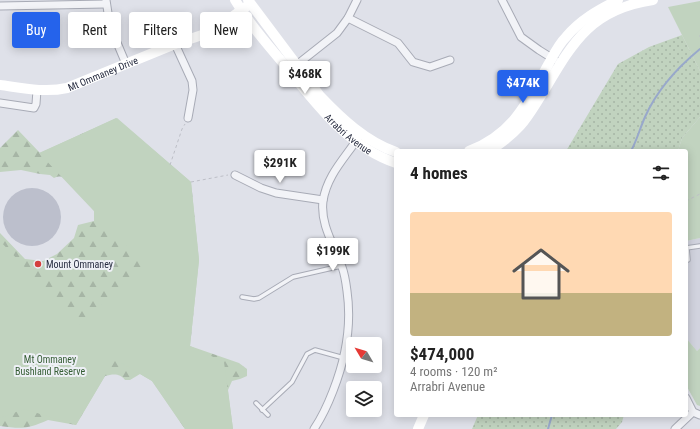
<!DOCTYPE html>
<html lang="en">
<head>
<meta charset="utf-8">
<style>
	body { margin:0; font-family:"Roboto Condensed",sans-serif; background:#f2f2f2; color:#222; height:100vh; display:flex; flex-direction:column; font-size:15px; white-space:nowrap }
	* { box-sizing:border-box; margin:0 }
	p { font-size:13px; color:#767676 }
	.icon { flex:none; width:22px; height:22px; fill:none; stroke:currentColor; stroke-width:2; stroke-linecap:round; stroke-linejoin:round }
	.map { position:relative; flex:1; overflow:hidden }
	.panel { position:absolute; left:394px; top:149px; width:294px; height:268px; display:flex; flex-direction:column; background:#fff; border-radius:4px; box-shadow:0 2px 10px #0003 }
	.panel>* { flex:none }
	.banner { position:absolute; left:12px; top:12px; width:322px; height:36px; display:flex; gap:8px }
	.needle { width:26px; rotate:308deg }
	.tools { position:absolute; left:346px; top:337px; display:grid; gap:8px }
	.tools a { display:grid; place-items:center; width:36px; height:36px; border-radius:4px; background:#fff; box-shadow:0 2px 10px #0003; font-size:20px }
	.price { position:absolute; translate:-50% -34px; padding:0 9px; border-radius:4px; background:#fff; color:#222; font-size:13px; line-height:26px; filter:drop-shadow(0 1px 2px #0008) }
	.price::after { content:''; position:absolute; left:50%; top:24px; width:12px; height:9px; margin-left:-6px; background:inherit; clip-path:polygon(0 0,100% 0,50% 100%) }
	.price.current { background:#2563eb; color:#fff }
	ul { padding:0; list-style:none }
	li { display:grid; align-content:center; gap:8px; height:212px; padding:0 16px }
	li+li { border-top:1px solid #e0e0e0 }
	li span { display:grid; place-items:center; height:124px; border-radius:4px; color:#555 }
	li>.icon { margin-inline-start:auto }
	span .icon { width:72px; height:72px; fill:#fffc; stroke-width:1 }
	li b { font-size:17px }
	h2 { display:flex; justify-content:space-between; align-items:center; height:48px; padding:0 16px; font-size:17px }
	.pill { padding:0 14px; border-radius:4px; background:#fff; box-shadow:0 2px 10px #0003; font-size:14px; line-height:36px }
	.pill.current { background:#2563eb; color:#fff }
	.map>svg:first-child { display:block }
	.built { fill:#d1d3de }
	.grass { fill:url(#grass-dots) }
	.forest { fill:url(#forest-firs) }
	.green { fill:#c1d3bf }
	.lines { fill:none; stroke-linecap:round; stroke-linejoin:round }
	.stream { stroke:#98a8cb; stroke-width:2 }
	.building { fill:#bcbfcc }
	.lane-casing { stroke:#a8abb6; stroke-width:5.5 }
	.street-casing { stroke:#a8abb6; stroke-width:9 }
	.path { stroke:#bdbfc7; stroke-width:1; stroke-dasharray:3 3; stroke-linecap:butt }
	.lane { stroke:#f2f3f7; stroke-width:3.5 }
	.street { stroke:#f2f3f7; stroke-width:7 }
	.secondary { stroke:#fff; stroke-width:10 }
	.poi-dot { fill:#d4403e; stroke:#eef0f6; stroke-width:1.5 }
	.labels { text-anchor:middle; stroke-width:4; stroke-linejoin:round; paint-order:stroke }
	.street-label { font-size:10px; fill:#272c40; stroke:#eef0f6 }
	.poi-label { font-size:10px; fill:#272c40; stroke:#eef0f6; text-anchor:start }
	.park-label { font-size:10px; fill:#355d34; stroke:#eef0f6 }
</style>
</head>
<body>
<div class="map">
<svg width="700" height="429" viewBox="0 0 700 429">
	<defs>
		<pattern id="grass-dots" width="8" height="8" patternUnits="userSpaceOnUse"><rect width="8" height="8" fill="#c1d3bf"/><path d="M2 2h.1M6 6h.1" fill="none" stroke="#a6b5a5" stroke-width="1.8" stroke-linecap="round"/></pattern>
		<pattern id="forest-firs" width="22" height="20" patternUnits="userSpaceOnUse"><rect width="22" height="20" fill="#c1d3bf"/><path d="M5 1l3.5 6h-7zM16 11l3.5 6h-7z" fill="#a6b5a5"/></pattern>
	</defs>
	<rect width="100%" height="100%" fill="#dfe1e9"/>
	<path class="built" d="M700 238V348L697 351 686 338V241Z"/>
	<g class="grass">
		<path d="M682 35 700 71V117L682 138 678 151H566L618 64 649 47Z"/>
		<path d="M478 415H624L622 422 616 429H472Z"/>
	</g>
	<path class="forest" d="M116 118 191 182 199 260 190 346 239 363 247 369V376L240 379 232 381 228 390 233 429H185L152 381 140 374 130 380H125C120 373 113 374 105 376L76 425 48 420C28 429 22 429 0 426V233L25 259 43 261 57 254 74 238 78 225 94 221V198C84 190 69 171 54 178L50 175 40 174 21 170 0 172V148L18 130 40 153Z"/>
	<g class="green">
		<path d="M700 1V71L668 7Z"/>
		<path d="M700 117V238L686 241V151H678L682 138Z"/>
		<path d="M117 118 191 182 199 260 190 346 224 362 233 429H185L152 381 115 359 76 425 24 409 0 418V241L80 325 144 264 39 153Z"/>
		<path d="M686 338 697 351 700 348V406L697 405 686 385Z"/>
	</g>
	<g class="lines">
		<g class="stream">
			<path d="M631 151C637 140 640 128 645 117 657 90 678 67 700 49"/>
			<path d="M548 429 552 415"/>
		</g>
	</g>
	<circle class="building" cx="32" cy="217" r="29"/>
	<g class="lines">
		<g class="lane-casing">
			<g id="lane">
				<path d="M686 248 700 246"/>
				<path d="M687 248 688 260"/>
				<path d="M242 297 254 299 259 298 293 277 341 266"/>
				<path d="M256 403 268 415"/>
				<path d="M262 410 292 382 307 354 315 350 344 358"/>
			</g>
		</g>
		<g class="street-casing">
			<g id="street">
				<path d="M106 0 110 26 126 64"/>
				<path d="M502 0 521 37 539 50 555 60"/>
				<path d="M0 6 106 4"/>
				<path d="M348 18 398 43 413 62 430 67 450 60"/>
				<path d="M175 44 192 81 193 90 188 118"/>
				<path d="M294 67 337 33 348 18 357 0"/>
				<path d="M0 103 34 108 36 104 37 90"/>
				<path d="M235 175 261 188 276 193 323 200"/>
				<path d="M686 398 693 412 700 415"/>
				<path d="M314 429C322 417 328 404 333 391 346 358 352 326 347 291 346 283 345 275 342 267 334 245 320 224 323 201 327 175 345 158 358 138"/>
				<path d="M675 429 693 412"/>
			</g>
		</g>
		<g class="path">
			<path d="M699 36H700"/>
			<path d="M170 165 182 129 185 124"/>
			<path d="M191 182 228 175"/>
			<path d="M686 201 700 194"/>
		</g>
		<use href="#lane" class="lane"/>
		<use href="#street" class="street"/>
		<g class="secondary">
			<path id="s1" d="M235 0C249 23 266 43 283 63 315 102 346 146 396 163"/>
			<path d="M248 0 320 96C341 118 366 142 396 152"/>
			<path id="s2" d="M0 85C22 88 45 93 67 88L175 44 205 34 215 29 250 4"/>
			<path d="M469 151C513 134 527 103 548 65 553 56 558 45 566 37 580 20 598 10 618 0"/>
			<path d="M489 151C500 144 511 136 520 126 529 116 536 103 544 91 573 42 591 9 653 0"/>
			<path d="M418 429 424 415"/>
		</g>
	</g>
	<circle class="poi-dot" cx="38" cy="264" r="4"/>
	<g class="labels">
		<g class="street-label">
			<text dy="4" stroke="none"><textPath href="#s2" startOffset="106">Mt Ommaney Drive</textPath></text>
			<text dy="4" stroke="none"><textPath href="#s1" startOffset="176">Arrabri Avenue</textPath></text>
		</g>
		<g class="poi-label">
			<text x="46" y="268">Mount Ommaney</text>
		</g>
		<g class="park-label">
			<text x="50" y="363">Mt Ommaney<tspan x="50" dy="12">Bushland Reserve</tspan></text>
		</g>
	</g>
</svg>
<div class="tools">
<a><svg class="needle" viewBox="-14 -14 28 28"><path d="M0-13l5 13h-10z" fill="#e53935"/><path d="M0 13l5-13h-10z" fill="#767676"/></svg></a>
<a><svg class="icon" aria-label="layers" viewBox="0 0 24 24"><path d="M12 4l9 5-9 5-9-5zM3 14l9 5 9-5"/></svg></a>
</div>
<b class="price" style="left:305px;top:95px">$468K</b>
<b class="price current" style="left:523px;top:104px">$474K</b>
<b class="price" style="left:280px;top:184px">$291K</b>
<b class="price" style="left:333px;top:272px">$199K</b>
<div class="banner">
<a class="pill current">Buy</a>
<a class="pill">Rent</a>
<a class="pill">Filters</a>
<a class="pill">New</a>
</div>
<section class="panel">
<h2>4 homes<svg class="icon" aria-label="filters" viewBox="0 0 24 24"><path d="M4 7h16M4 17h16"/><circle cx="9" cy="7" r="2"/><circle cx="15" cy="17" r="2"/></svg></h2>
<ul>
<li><span style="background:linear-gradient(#ffd9b3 65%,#c2b280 0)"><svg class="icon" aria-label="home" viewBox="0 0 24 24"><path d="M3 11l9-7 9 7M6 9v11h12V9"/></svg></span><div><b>$474,000</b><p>4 rooms · 120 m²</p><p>Arrabri Avenue</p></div></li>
</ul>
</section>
</div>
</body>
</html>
